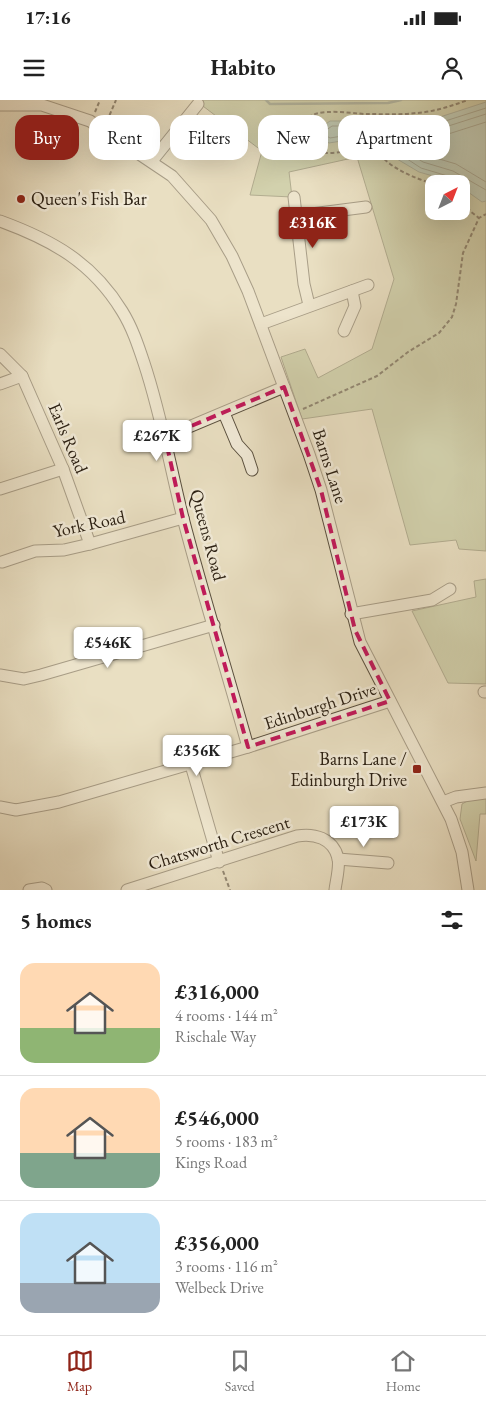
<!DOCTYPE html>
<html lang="en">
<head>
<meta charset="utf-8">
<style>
	body { margin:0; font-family:"EB Garamond",serif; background:#f6f6f6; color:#222; height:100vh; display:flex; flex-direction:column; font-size:19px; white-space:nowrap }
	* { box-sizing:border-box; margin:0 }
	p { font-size:16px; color:#767676 }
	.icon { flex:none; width:28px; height:28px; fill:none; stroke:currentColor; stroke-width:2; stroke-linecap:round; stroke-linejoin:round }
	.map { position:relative; height:790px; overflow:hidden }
	.sheet { display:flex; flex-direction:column; background:#fff; flex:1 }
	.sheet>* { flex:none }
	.hud { position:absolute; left:15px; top:15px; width:456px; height:45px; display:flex; gap:10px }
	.needle { width:32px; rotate:42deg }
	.fabs { position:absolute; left:425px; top:75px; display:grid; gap:10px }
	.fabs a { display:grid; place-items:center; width:45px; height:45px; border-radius:10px; background:#fff; box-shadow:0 5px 20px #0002; font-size:25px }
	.price { position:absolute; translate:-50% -42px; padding:0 11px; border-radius:5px; background:#fff; color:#222; font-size:16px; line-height:32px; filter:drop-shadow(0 1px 2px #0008) }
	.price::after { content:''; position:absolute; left:50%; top:30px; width:15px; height:11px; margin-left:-8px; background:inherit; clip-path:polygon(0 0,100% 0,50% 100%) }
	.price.selected { background:#8f2418; color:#fff }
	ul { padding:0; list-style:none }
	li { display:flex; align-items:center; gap:15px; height:125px; padding:0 20px }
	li+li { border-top:1px solid #e0e0e0 }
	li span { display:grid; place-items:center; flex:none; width:140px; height:100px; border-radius:15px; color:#555 }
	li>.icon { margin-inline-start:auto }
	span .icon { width:60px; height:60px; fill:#fffc; stroke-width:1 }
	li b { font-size:21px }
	h2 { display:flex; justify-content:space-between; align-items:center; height:60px; padding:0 20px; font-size:21px }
	.pill { padding:0 18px; border-radius:15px; background:#fff; box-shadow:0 5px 20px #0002; font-size:18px; line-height:45px }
	.pill.selected { background:#8f2418; color:#fff }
	.status { display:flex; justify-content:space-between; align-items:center; height:35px; padding:0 25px; background:#fff; direction:ltr }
	.status svg { height:14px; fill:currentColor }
	header { display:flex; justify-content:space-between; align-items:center; height:65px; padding:0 20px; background:#fff; font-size:22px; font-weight:700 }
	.tabs { display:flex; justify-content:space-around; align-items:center; height:70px; border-top:1px solid #e0e0e0; background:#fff; font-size:14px; color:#767676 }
	.tabs a { display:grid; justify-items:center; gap:2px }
	.tabs .selected { color:#8f2418 }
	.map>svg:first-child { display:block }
	.green { fill:#b6c293; stroke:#707153; fill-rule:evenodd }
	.water { fill:#99bdad; stroke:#6d7e6f }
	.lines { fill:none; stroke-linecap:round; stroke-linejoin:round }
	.shore { stroke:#626e60; stroke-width:1 }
	.stream { stroke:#6d7e6f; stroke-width:2.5 }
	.minor-casing { stroke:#5a503f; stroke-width:13 }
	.path { stroke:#2b2013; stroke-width:2; stroke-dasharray:4 2.5; stroke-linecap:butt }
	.minor { stroke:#f1ead7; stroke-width:11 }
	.marked { fill:none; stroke:#c2185b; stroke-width:4; stroke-dasharray:10 6; stroke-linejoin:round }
	.poi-dot { fill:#8f2418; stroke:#f1ead7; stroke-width:2 }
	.labels { text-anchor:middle; stroke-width:5; stroke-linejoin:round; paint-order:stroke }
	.poi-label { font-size:18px; fill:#2b2013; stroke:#f1ead7; text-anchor:start }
	.street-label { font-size:18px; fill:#2b2013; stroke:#f1ead7 }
</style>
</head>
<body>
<div class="status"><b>17:16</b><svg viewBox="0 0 49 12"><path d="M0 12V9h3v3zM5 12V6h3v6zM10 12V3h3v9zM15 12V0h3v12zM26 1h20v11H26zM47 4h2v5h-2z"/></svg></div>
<header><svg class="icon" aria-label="menu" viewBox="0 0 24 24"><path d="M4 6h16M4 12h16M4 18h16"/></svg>Habito<svg class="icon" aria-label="person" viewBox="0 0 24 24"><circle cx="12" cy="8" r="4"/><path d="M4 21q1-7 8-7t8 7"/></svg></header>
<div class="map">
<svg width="486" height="790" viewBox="0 0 486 790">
	<rect width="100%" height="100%" fill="#e9dfc2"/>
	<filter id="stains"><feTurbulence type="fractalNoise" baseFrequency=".004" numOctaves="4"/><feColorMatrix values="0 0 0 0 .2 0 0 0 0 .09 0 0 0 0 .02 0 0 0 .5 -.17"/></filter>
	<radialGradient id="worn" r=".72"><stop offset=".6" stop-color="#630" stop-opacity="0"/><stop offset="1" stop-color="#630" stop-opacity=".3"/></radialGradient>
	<g class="green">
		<path d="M195 0H486V451L459 449 456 440 410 445 372 309 302 319 281 257 305 249 318 278 372 249 394 179 357 57 289 72 292 97 250 95 262 51ZM434 84H461V111H434Z"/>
		<path d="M486 479V584L448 583 412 511 476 497 474 481Z"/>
		<path d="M473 698H486V714H480L476 761 460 719 462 704Z"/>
	</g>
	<path class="water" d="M486 2V101L482 102 461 87V84L419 72 397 59 379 41 366 37 329 43 319 37 320 28 330 21H414L437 18Z"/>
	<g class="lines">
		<g class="shore">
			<path d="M486 14 439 29 392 32 389 35 404 50 423 62 453 71 486 90"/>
			<path d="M486 22 442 36 410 40 408 42 426 55 456 64 486 82"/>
			<path d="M454 84 451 77 421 68 401 55 382 37 367 32 330 38 325 35V31L332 26H415L439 23 486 8"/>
		</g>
		<path class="stream" d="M266 0 270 4 388 3 401 0"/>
		<g class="minor-casing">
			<g id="minor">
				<path d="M0 5H42L90 21 172 76 211 120 232 156 248 191 309 354 321 390 360 542 451 719 462 752 468 790"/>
				<path d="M152 61 198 4"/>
				<path d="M294 97 304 184 309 205"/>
				<path d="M296 116 366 107"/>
				<path d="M0 121C52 140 92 162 122 211 132 227 138 245 144 263 161 314 170 366 183 418 203 495 227 571 248 647"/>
				<path d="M261 224 368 185"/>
				<path d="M344 231 355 206 352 191"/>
				<path d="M0 254 22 276 63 369 90 444"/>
				<path d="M0 284 22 276"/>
				<path d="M224 313 237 344 247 355 252 370"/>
				<path d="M165 337 284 287"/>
				<path d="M0 389 63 369"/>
				<path d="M2 462 35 451 64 450 90 444 183 418"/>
				<path d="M351 514 432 500 450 489"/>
				<path d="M0 575 24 579 41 575 214 525"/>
				<path d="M484 592H486"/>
				<path d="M191 665 219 762"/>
				<path d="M443 702 456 697 486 693"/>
				<path d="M0 707 16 710 59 702 248 647 390 601"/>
				<path d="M338 759 388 763"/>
				<path d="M29 790 42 788 46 790"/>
				<path d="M127 790 297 736C314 733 333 738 338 758 340 767 336 781 335 790"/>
			</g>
		</g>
		<g class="path">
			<path d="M95 12 100 0"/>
			<path d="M107 21 116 0"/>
			<path d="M434 84C418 79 404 74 390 64 382 58 376 49 367 47 346 50 311 64 304 35 295 2 352 14 366 14 382 14 400 15 416 13 434 12 451 6 468 0"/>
			<path d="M461 96 470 111 479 118"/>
			<path d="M303 309 377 276 408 252 439 233 452 217 456 204 463 153 479 118 486 114"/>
			<path d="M223 771 230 790"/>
		</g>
		<use href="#minor" class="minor"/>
	</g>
	<path d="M0 0H486V790H0ZM284 287 321 390 355 530 390 601 248 647 183 418 165 337Z" fill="#e9dfc2" fill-opacity=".55" fill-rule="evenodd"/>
	<path class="marked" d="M284 287 321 390 355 530 390 601 248 647 183 418 165 337Z"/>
	<g class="poi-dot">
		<circle cx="21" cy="99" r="5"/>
		<rect x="412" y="664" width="10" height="10" rx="2.5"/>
	</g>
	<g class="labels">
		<g class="poi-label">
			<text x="31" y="105">Queen's Fish Bar</text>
			<text x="407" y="665" text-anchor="end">Barns Lane /<tspan x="407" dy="21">Edinburgh Drive</tspan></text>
		</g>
		<g class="street-label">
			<text transform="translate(68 338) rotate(67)" y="6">Earls Road</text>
			<text transform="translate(330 366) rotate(72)" y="6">Barns Lane</text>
			<text transform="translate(89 424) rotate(-12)" y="6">York Road</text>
			<text transform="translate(208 435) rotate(75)" y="6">Queens Road</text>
			<text transform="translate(320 606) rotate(-18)" y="6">Edinburgh Drive</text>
			<text transform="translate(219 743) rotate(-17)" y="6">Chatsworth Crescent</text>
		</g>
	</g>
	<rect width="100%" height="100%" filter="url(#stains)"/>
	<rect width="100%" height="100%" fill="url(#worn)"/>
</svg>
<div class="fabs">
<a><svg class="needle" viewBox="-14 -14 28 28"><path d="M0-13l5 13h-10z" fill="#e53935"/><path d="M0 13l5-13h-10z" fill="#767676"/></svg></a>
</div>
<b class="price selected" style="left:313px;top:149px">£316K</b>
<b class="price" style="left:157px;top:362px">£267K</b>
<b class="price" style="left:108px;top:569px">£546K</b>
<b class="price" style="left:197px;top:677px">£356K</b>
<b class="price" style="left:364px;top:748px">£173K</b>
<div class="hud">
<a class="pill selected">Buy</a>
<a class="pill">Rent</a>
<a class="pill">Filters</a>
<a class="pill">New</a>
<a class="pill">Apartment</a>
</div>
</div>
<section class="sheet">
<h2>5 homes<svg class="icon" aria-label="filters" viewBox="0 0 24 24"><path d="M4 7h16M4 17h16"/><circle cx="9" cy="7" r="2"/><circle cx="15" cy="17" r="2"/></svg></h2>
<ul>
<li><span style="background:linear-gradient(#ffd9b3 65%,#8fb573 0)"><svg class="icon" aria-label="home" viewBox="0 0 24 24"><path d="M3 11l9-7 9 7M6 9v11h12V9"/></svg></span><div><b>£316,000</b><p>4 rooms · 144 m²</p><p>Rischale Way</p></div></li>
<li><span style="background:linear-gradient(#ffd9b3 65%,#7fa58c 0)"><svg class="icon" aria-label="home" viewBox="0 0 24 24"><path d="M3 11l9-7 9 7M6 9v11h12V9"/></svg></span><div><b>£546,000</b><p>5 rooms · 183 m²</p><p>Kings Road</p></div></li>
<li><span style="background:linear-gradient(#bfe0f5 70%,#9aa5b1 0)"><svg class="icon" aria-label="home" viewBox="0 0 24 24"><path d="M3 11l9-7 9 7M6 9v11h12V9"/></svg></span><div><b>£356,000</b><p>3 rooms · 116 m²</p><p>Welbeck Drive</p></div></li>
</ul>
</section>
<nav class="tabs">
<a class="selected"><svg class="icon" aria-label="map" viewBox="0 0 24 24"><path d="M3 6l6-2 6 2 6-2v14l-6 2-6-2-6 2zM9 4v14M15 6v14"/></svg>Map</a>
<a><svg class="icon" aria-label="saved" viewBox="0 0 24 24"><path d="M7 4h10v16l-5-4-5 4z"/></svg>Saved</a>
<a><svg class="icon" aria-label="home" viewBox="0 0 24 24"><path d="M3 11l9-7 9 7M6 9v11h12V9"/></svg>Home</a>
</nav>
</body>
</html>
